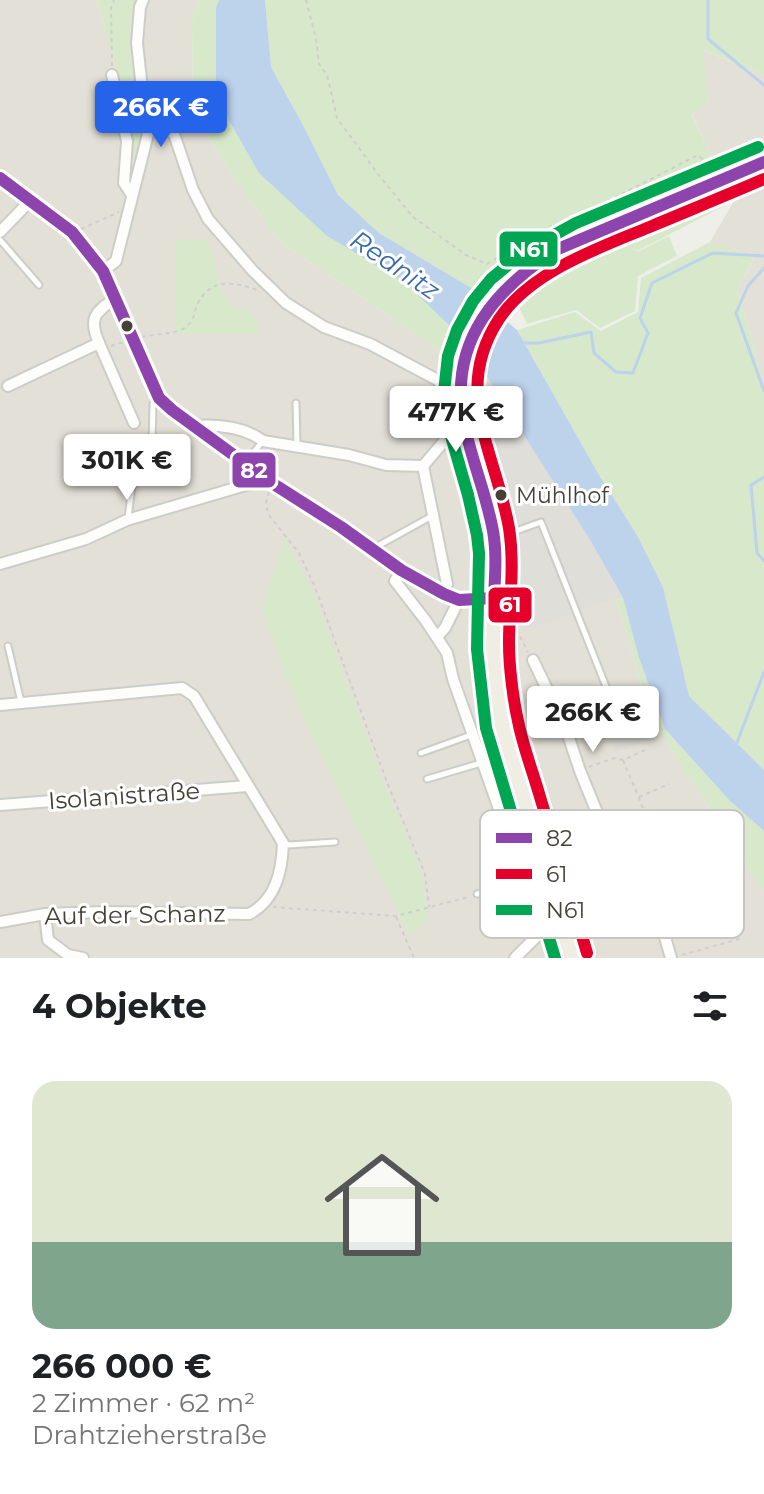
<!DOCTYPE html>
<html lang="de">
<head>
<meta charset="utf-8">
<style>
	body { margin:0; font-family:Montserrat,sans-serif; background:#f6f6f6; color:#202124; height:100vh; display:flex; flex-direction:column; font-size:30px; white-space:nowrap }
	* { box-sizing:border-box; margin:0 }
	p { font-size:26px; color:#757577 }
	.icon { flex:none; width:44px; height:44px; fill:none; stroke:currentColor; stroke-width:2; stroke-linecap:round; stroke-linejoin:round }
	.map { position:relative; height:958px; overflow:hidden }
	.panel { display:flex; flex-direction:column; background:#fff; flex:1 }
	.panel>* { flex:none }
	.price { position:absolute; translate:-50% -68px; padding:0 18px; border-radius:8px; background:#fff; color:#222; font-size:26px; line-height:52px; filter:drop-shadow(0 2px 4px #0008) }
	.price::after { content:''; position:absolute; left:50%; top:48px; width:24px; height:18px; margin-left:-12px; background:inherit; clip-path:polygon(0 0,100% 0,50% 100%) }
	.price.on { background:#2563eb; color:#fff }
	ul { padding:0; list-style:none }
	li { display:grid; align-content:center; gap:16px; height:424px; padding:0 32px }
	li+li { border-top:2px solid #e0e0e0 }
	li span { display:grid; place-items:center; height:248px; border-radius:24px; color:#555 }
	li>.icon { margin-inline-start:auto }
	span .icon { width:144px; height:144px; fill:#fffc; stroke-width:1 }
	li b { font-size:34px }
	h2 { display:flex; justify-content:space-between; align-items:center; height:96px; padding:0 32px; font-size:34px }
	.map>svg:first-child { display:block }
	.residential { fill:#e3e1d7 }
	.industrial { fill:#dfded8 }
	.green { fill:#d8e9cb }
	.parking { fill:#deded9 }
	.water { fill:#bdd2eb }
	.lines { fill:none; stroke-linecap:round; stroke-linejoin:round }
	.stream { stroke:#bdd2eb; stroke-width:3 }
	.service-casing { stroke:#cdccc7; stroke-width:9 }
	.minor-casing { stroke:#cdccc7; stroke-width:14 }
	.primary-casing { stroke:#d0cdb8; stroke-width:20 }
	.path { stroke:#d0cecb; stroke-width:2; stroke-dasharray:4 4; stroke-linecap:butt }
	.service { stroke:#fdfdfc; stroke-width:5 }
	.minor { stroke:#fdfdfc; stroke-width:10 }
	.primary { stroke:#f0eee4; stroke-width:16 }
	.bus-1-casing { stroke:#fff; stroke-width:18 }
	.bus-2-casing { stroke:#fff; stroke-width:18 }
	.bus-3-casing { stroke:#fff; stroke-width:18 }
	.bus-1 { stroke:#8e44ad; stroke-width:12 }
	.bus-2 { stroke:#e4002b; stroke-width:12 }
	.bus-3 { stroke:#00a651; stroke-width:12 }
	.bus-dot { fill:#454136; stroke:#fff; stroke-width:3 }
	.labels { text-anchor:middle; stroke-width:6; stroke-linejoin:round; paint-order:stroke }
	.bus-label { font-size:22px; fill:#454136; stroke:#fff; text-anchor:start }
	.street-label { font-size:24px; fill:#454136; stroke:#fff }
	.water-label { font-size:26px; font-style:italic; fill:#3769a8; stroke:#fff }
	.key { fill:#fff; stroke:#c7c6c3; stroke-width:2 }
	.key-label { font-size:22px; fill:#454136 }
	.line-badge { stroke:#fff; stroke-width:3 }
	.badge-label { font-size:22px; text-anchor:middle; font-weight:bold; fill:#fff }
</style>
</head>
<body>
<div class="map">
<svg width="764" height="958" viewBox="0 0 764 958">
	<rect width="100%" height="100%" fill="#efefea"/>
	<g class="residential">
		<path d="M0 0H97L131 124 132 151 130 173 147 118 134 77 130 29 137 0H199L192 20 193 112 243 192 283 244 448 356 470 415 500 520 508 588 524 629 616 599 651 718 764 893V958H0Z"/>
		<path d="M702 50 764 75V386L738 289 755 257 710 242 747 179 717 172 708 149 692 114 708 101Z"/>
	</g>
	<path class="industrial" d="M477 361 590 540 623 598 616 599 524 630 508 588 500 520 470 415Z"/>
	<g class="green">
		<path d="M97 0H137L130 29 134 77 147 118 135 174H130L132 151 131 124Z"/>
		<path d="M199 0H219L216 9V86L327 236 404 282 456 332 448 356 283 244 243 192 193 112 192 20Z"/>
		<path d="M265 0H764V75L703 50 708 101 692 115 708 149 717 172 747 179 734 201 639 250 628 249 639 251 669 236 677 256 638 276 635 311 600 328 576 310 527 324 514 296 548 271 620 236 614 196 478 292 379 233 338 195 304 127 271 67Z"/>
		<path d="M176 240H207L214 257 217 275 223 294 232 306 246 309 257 321V334H176Z"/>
		<path d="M710 242 755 256 738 289 764 386V770L688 696 663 587 637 535 599 475 517 330 575 312 601 331 638 312 641 278Z"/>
		<path d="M284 537 312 589 383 782 422 874 428 920 409 935 299 710 263 611Z"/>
		<path d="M623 598 639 658 665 729 730 801 764 831V893L651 718 616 599Z"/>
	</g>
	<g class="parking">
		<path d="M496 464 513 524 505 526 488 467Z"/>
		<path d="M627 708 641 743 615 753 601 718Z"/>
	</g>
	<path class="water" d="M219 0H265L271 67 304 127 338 195 379 233 478 292 498 314 517 330 599 475 637 535 663 587 689 696 764 770V831L730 801 665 729 639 658 623 598 590 540 477 361 456 332 404 282 327 236 259 173 230 122 216 86V8Z"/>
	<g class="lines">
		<g class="stream">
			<path d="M708 0V39L764 85"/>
			<path d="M764 268 748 286 736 313 764 391"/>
			<path d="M523 343H539L591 332 594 353 616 372 633 373 648 333 640 318 652 283 713 253 764 256"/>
			<path d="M764 477 751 485 757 553 764 561"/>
			<path d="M736 745 764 672"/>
		</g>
		<g class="service-casing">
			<g id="service">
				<path d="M0 240 39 285"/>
				<path d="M296 403 297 446"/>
				<path d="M246 462 262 442"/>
				<path d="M128 518 132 486 139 474 152 441 153 404 158 398"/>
				<path d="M499 537 541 522 616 712"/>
				<path d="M374 548 432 516"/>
				<path d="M8 646 21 702"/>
				<path d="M421 753 471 735"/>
				<path d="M427 779 481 763"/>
				<path d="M284 843 289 845 335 842"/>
				<path d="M521 861 525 819"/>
				<path d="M477 894 524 883"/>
			</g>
		</g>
		<g class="minor-casing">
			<g id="minor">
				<path d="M112 75 127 141 124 183 132 195"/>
				<path d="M152 118 174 134 193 190 208 219 253 271 286 303 324 327 370 344 460 392"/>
				<path d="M0 178 72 232 103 271 159 398 172 410 272 483 341 527 401 570 444 594 459 600 494 598"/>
				<path d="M0 232 30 201"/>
				<path d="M103 271 116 261 152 118 141 80 137 43 140 7 143 0"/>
				<path d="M99 343 134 423"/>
				<path d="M8 386 99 343C88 318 95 312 116 298"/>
				<path d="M194 426C216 424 245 427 263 441L349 455 386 465 423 466"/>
				<path d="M423 466 447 584 444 594"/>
				<path d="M423 466 463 419"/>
				<path d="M0 564 86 539 127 520 266 479"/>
				<path d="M401 570 395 581 426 621 447 653 453 679 521 871 539 934"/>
				<path d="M437 637 445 628 459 600"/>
				<path d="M533 660 566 729 580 771 612 849 614 861"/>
				<path d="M0 705 182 688 194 696 283 843C282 871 276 900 249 914L104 912 45 914 0 922"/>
				<path d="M0 805 248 786"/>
				<path d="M545 867 592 858H606L627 868 639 869 646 872 671 958"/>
				<path d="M45 914 48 940 68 955 83 958"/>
				<path d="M515 958 539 934 562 922"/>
			</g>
		</g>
		<g class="primary-casing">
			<path id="primary" d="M572 958 502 725 493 647 495 552 493 532 484 491 463 419 460 392 464 360 472 336 486 310 502 290 534 264 582 238 764 162"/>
		</g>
		<g class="path">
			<path d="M306 0 316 38 319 64 327 75 337 118 378 174 413 217 466 255 487 264 543 230 616 197 698 155 713 169"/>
			<path d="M112 66 111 8 114 0"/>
			<path d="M81 229 119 212"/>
			<path d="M142 337C156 333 180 336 190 323 194 319 195 310 197 305 210 278 232 281 257 290"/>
			<path d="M111 346 124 342"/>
			<path d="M269 492 266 502 268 514 299 553 315 587 387 782 425 874 429 907"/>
			<path d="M506 618 512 621 528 652"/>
			<path d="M623 760C636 793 656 829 655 865"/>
			<path d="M589 767 614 758 623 760 645 750"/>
			<path d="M639 797 669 784"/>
			<path d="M652 830 681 817"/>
			<path d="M273 907 396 916 468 897"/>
			<path d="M396 917 414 958"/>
			<path d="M682 955 743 938"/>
		</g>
		<use href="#service" class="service"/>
		<use href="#minor" class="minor"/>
		<use href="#primary" class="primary"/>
		<g class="bus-1-casing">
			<g id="bus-1">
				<path d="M0 178 72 232 103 271 159 398 172 410 272 483 341 527 401 570 444 594 459 600 494 598"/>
				<path d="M494 598C495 576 497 553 493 531 486 492 470 457 463 418 450 340 496 288 558 249L764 162"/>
			</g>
		</g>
		<g class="bus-2-casing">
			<path id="bus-2" d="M587 953C572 901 556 849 540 797 533 772 523 747 518 721 513 699 509 666 509 643 509 605 515 566 509 528 496 453 451 392 499 319 531 271 601 247 652 226 690 210 727 195 764 179"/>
		</g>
		<g class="bus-3-casing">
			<path id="bus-3" d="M555 958 486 728 477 649 479 553 477 535 468 495 447 422 444 392 448 356 457 330 473 301 491 279 525 251 576 223 758 147"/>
		</g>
		<use href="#bus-1" class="bus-1"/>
		<use href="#bus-2" class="bus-2"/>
		<use href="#bus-3" class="bus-3"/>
	</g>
	<g class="bus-dot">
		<circle cx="127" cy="326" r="7"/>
		<circle cx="501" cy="495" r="7"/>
	</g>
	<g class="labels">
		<g class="bus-label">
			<text x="516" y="503">Mühlhof</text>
		</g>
		<g class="street-label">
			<text transform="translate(124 796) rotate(-4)" y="8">Isolanistraße</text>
			<text transform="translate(135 915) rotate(-1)" y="8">Auf der Schanz</text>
		</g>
		<g class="water-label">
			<text transform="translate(395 265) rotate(34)" y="9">Rednitz</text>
		</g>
	</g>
	<rect x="480" y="810" width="264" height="128" rx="12" class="key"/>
	<rect x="496" y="833" width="36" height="10" fill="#8e44ad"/>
	<rect x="496" y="869" width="36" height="10" fill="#e4002b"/>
	<rect x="496" y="905" width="36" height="10" fill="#00a651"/>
	<g class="key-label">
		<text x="546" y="846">82</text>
		<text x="546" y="882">61</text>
		<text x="546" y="918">N61</text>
	</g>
	<g class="line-badge">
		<rect x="498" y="230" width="61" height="38" rx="8" fill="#00a651"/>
		<rect x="231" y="451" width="46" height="38" rx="8" fill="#8e44ad"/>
		<rect x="487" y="586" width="46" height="38" rx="8" fill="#e4002b"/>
	</g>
	<g class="badge-label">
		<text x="529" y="257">N61</text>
		<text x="254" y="478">82</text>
		<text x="510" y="612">61</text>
	</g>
</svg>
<b class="price on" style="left:161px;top:149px">266K €</b>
<b class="price" style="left:456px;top:454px">477K €</b>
<b class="price" style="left:127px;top:502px">301K €</b>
<b class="price" style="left:593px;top:754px">266K €</b>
</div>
<section class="panel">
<h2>4 Objekte<svg class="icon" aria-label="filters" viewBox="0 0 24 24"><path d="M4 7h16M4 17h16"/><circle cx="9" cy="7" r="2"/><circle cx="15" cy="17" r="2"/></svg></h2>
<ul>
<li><span style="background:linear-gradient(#dfe7d0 65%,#7fa58c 0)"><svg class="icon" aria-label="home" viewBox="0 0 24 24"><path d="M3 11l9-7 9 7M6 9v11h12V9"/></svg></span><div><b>266 000 €</b><p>2 Zimmer · 62 m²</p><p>Drahtzieherstraße</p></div></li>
</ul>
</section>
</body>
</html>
